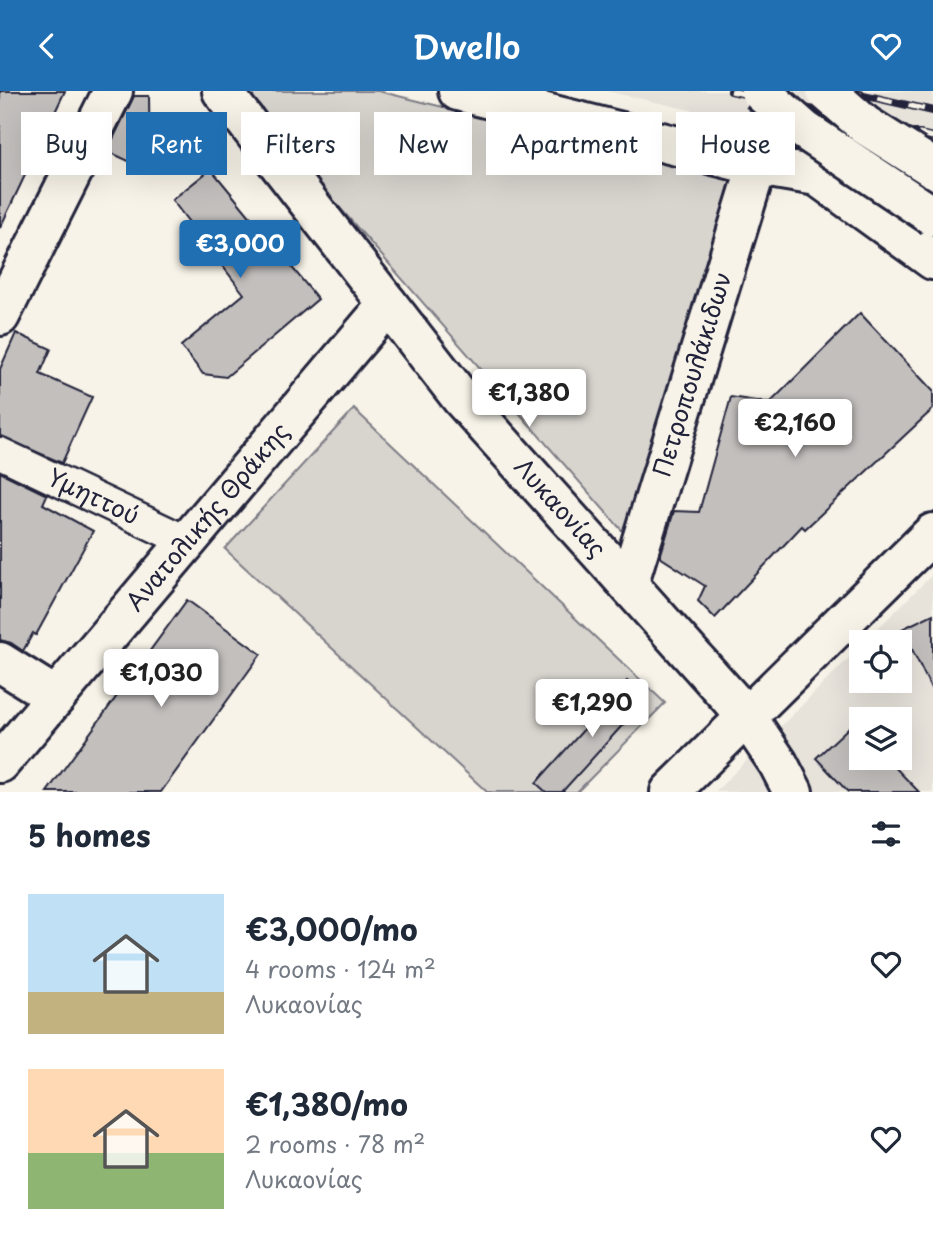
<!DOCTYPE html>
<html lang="en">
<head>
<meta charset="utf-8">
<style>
	body { margin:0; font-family:"Playpen Sans",sans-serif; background:#f6f6f7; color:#1f2937; height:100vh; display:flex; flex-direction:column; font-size:26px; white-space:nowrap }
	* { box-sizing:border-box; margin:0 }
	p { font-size:23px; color:#747a83 }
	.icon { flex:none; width:38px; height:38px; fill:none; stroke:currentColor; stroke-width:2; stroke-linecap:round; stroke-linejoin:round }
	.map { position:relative; height:701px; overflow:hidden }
	.details { display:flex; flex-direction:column; background:#fff; flex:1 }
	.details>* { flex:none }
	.top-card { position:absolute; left:21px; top:21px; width:892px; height:63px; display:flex; gap:14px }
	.tools { position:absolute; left:849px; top:539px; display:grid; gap:14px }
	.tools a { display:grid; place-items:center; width:63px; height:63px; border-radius:0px; background:#fff; box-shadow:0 7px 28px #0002; font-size:35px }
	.price { position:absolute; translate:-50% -60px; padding:0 16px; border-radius:7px; background:#fff; color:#222; font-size:23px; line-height:46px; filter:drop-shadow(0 2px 4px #0008) }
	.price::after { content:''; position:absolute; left:50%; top:42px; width:21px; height:16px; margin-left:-10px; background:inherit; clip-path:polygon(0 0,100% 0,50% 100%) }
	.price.selected { background:#1f6fb2; color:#fff }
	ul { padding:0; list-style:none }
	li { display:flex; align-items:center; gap:21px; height:175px; padding:0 28px }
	li span { display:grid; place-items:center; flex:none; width:196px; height:140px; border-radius:0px; color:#555 }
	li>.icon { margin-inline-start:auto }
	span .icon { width:84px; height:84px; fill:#fffc; stroke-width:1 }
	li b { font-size:30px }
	h2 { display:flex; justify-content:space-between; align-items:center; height:84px; padding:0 28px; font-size:30px }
	.chip { padding:0 24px; border-radius:0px; background:#fff; box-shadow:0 7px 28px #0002; font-size:24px; line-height:63px }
	.chip.selected { background:#1f6fb2; color:#fff }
	header { display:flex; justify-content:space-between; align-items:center; height:91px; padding:0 28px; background:#1f6fb2; color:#fff; font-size:32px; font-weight:600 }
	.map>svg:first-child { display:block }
	.built { fill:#e7e3db; fill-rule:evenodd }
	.green { fill:#d8d5cf; stroke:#7d7c85; stroke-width:2 }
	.building { fill:#c2bfbd; stroke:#22223b; stroke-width:2 }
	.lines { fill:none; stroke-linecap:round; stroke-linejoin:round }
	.pedestrian-casing { stroke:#22223b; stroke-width:35 }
	.minor-casing { stroke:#22223b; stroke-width:44 }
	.secondary-casing { stroke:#22223b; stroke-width:44 }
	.pedestrian { stroke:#f7f3e8; stroke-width:30 }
	.minor { stroke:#f7f3e8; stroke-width:38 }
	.secondary { stroke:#f7f3e8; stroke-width:38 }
	.rail-casing { stroke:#22223b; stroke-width:8 }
	.rail { stroke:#f7f3e8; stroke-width:5; stroke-dasharray:16; stroke-linecap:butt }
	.primary-bridge-casing { stroke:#22223b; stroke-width:44; stroke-linecap:butt }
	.primary-bridge { stroke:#f7f3e8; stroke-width:38 }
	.labels { text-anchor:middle; stroke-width:5; stroke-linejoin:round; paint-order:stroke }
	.street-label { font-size:24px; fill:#22223b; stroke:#f7f3e8 }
</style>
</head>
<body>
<header><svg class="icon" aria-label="back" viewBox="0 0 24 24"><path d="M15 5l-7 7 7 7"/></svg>Dwello<svg class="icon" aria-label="heart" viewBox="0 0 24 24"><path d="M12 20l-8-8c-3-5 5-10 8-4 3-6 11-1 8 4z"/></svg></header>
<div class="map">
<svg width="933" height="701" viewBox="0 0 933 701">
	<rect width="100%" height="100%" fill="#f7f3e8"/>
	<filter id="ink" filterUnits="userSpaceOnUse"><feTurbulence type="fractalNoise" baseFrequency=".0143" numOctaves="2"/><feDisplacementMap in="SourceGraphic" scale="14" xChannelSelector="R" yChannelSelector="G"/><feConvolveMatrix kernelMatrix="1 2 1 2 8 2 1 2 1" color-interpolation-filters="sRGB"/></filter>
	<g filter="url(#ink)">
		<g class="built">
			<path d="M606 0H933V74Z"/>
			<path d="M933 483V701H715L861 555V590H900V551H864ZM861 628H900V667H861Z"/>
		</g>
		<g class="green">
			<path d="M238 0H378L735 88 625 443Z"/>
			<path d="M354 318 665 612 577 701H487L225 458Z"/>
		</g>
		<g class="building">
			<path d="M0 0H65L0 137Z"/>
			<path d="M134 5H149L150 80 107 60Z"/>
			<path d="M211 78 318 208 226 286 203 283 181 255 244 203 172 109Z"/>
			<path d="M860 222 933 300V318L805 438 802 435 715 527 698 510 705 495 660 466 674 420 699 421 731 306 770 312Z"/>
			<path d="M16 242 51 258 40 283 92 306 62 372 0 345V278Z"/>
			<path d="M0 381 47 404 43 413 93 440 36 544 33 542 23 560 11 552 0 549Z"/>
			<path d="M187 509 261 563 161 701H47Z"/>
			<path d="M933 523V601L902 538Z"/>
			<path d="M627 590 647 607 562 701H546L536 692Z"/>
			<path d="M861 625V667H886L919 701H848L816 667Z"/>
		</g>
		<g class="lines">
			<g class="pedestrian-casing">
				<g id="pedestrian">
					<path id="s1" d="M0 362 188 451"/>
				</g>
			</g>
			<g class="minor-casing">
				<g id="minor">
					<path id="s2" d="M222 0 461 307 747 626 778 672 793 701"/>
					<path d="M458 0 757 75 817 85 933 169"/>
					<path d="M0 225 113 0"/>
					<path id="s3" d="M629 491 757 75"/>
					<path d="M0 571 56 606"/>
					<path id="s4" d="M0 672 388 213"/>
				</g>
			</g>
			<g class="secondary-casing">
				<path id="secondary" d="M670 701 933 442"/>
			</g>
			<use href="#pedestrian" class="pedestrian"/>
			<use href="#minor" class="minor"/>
			<use href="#secondary" class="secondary"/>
			<g class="rail-casing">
				<g id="rail">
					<path d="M731 0 933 46"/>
					<path d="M846 0 933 20"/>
				</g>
			</g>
			<use href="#rail" class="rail"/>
			<g class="primary-bridge-casing">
				<g id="primary-bridge">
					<path d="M760 0 804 39 933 125"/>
					<path d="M826 0 865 34 933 77"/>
				</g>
			</g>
			<use href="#primary-bridge" class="primary-bridge"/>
		</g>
	</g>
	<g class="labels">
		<g class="street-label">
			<text dy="8" stroke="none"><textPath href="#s3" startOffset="217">Πετροπουλάκιδων</textPath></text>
			<text dy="8" stroke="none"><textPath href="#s1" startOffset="103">Υμηττού</textPath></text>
			<text dy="8" stroke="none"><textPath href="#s2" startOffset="537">Λυκαονίας</textPath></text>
			<text dy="8" stroke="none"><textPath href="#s4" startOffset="322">Ανατολικής Θράκης</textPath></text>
		</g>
	</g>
</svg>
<div class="tools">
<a><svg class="icon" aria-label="locate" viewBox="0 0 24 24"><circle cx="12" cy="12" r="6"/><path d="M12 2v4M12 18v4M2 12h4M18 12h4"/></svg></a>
<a><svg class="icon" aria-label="layers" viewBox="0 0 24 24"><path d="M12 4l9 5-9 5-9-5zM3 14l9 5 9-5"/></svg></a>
</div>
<b class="price selected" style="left:240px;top:189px">€3,000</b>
<b class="price" style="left:529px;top:338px">€1,380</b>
<b class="price" style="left:795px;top:368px">€2,160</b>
<b class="price" style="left:161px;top:618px">€1,030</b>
<b class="price" style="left:592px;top:648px">€1,290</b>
<div class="top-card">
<a class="chip">Buy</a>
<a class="chip selected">Rent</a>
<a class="chip">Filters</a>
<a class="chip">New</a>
<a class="chip">Apartment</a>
<a class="chip">House</a>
</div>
</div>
<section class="details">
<h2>5 homes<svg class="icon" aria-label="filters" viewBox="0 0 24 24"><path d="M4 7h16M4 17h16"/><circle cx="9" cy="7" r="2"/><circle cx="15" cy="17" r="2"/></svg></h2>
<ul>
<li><span style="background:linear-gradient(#bfe0f5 70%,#c2b280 0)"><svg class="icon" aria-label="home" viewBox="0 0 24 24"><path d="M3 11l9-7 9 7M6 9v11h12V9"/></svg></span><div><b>€3,000/mo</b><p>4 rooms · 124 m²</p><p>Λυκαονίας</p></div><svg class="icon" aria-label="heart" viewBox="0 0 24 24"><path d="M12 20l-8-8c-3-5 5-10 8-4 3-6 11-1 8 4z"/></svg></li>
<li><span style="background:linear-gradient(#ffd9b3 60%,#8fb573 0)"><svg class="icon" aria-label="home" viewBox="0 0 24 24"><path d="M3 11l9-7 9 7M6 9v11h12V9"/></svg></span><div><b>€1,380/mo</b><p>2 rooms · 78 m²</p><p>Λυκαονίας</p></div><svg class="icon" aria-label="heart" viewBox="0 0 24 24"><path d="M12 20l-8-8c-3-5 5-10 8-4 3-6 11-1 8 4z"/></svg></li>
</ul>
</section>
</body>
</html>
